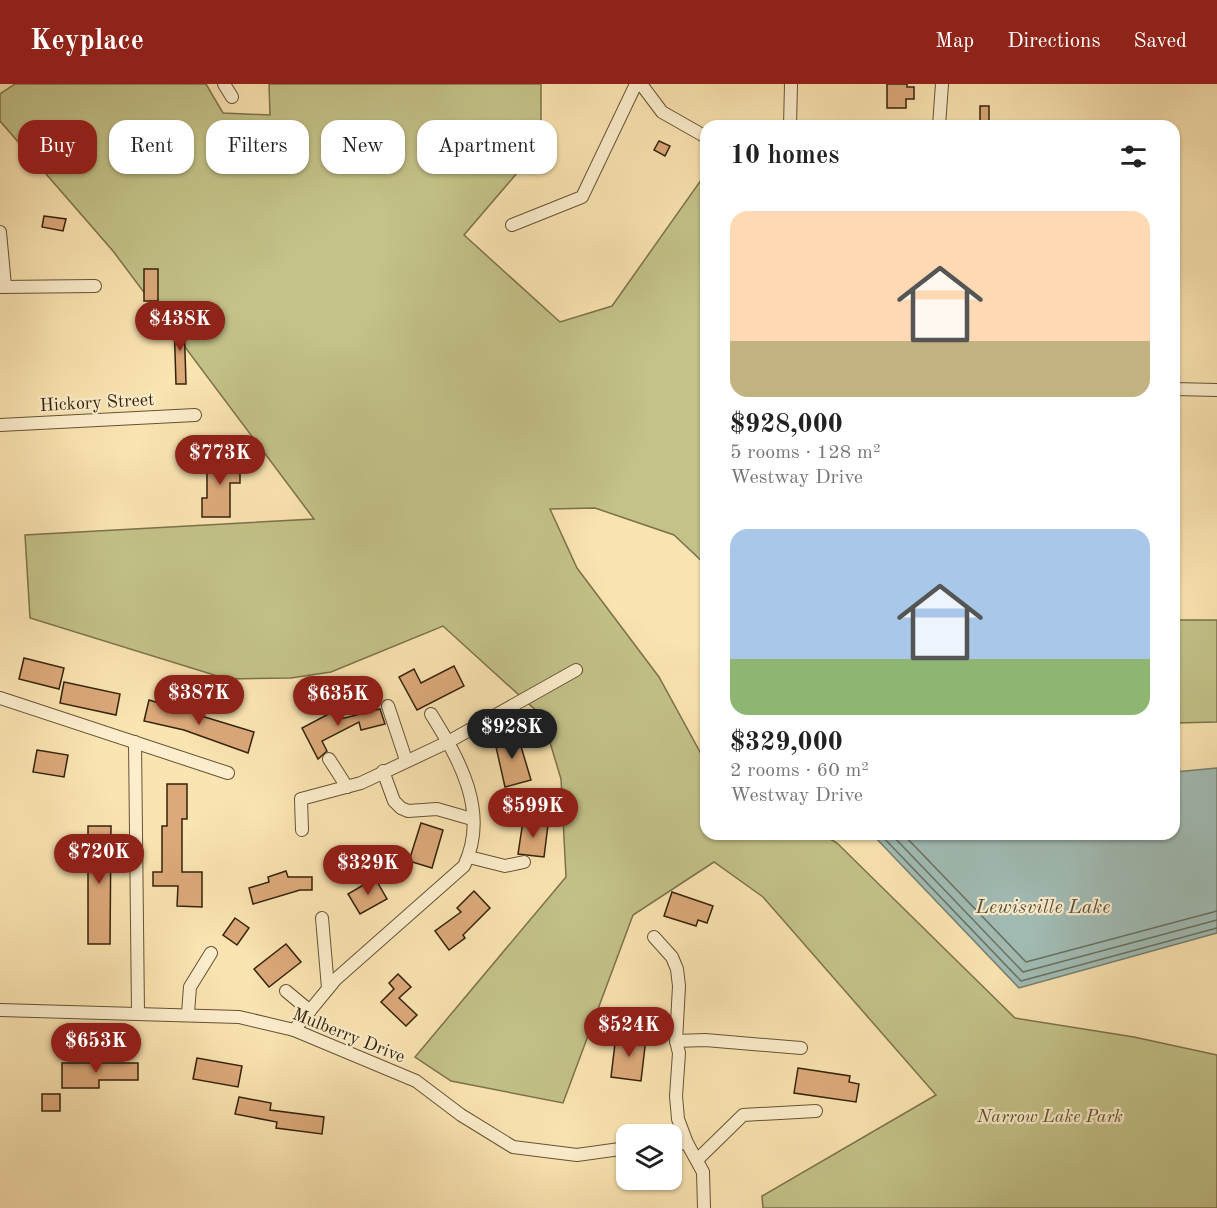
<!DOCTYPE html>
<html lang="en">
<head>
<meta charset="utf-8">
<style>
	body { margin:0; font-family:"Old Standard TT",serif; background:#f6f6f6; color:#222; height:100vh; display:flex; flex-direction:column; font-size:22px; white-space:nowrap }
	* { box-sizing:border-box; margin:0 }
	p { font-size:20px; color:#767676 }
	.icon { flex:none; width:33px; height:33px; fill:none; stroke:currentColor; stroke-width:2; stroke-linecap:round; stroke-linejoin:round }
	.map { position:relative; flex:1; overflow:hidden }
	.drawer { position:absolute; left:700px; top:36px; width:480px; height:720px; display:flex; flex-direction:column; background:#fff; border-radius:18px; box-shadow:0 2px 4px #0004 }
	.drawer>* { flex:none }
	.guide { position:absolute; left:18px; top:36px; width:570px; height:54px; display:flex; gap:12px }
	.fabs { position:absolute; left:616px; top:1040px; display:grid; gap:12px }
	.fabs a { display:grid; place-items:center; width:66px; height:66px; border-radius:12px; background:#fff; box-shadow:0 2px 4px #0004; font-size:30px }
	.price { position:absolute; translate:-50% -51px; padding:0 14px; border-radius:21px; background:#8f2418; color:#fff; font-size:20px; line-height:39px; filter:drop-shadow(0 2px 3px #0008) }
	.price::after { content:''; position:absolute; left:50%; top:36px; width:18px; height:14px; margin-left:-9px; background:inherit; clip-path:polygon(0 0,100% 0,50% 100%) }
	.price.current { background:#222; color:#fff }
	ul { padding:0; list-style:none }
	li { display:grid; align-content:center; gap:12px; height:318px; padding:0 30px }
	li span { display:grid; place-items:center; height:186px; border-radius:18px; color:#555 }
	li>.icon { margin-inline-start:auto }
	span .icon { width:108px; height:108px; fill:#fffc; stroke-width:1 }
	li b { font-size:26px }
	h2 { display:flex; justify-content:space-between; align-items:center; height:72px; padding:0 30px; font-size:26px }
	.pill { padding:0 21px; border-radius:18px; background:#fff; box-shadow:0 2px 4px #0004; font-size:21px; line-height:54px }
	.pill.current { background:#8f2418; color:#fff }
	header { display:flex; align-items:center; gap:36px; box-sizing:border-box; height:84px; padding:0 30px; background:#8f2418; color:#fff }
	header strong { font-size:28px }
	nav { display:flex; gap:33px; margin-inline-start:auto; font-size:21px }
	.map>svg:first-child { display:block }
	.green { fill:#c3c288; stroke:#7c724a; stroke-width:1.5 }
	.water { fill:#a1bcb5; stroke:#757f71; stroke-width:1.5 }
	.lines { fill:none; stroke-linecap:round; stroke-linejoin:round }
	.shore { stroke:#6a7060; stroke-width:1.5 }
	.building { fill:#dca97a; stroke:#34230c; stroke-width:1.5 }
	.minor-casing { stroke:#665335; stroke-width:14 }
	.minor { stroke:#fcedcc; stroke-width:12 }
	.labels { text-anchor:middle; stroke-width:4.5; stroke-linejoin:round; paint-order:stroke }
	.street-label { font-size:18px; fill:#34230c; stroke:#fcedcc }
	.park-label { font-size:18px; font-style:italic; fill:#5f5331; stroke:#fcedcc }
	.water-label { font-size:20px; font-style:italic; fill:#55513f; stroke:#fcedcc }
</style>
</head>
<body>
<header>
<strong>Keyplace</strong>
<nav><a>Map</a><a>Directions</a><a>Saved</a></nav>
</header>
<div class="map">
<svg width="1217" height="1124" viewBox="0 0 1217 1124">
	<rect width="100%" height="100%" fill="#fae4b1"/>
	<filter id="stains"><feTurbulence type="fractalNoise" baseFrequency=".00333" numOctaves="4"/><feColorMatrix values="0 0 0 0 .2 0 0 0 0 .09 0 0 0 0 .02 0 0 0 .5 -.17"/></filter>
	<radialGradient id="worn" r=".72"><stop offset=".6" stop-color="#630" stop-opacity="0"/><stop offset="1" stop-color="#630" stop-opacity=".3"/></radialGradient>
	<g class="green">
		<path d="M15 0H206L223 29 270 31 269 0H541V61L464 151 560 238 612 222 706 89V252L704 270 706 273V481L674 451 595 424 550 425 577 484 659 593 706 679V750H822L837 759 1015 934 1134 953 1217 971V1124H763L762 1112 936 1011 763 813 714 778 633 831 563 1019 451 997 415 973 566 793 561 695 542 632 443 542 331 588 291 594 227 595 30 534 25 451 314 435 113 167 0 37V10Z"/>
		<path d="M1175 536H1217V638L1175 639Z"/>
	</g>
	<path class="water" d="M1217 684V849L1019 904 872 750H1174L1175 688Z"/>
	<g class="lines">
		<g class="shore">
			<path d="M880 750 1021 897 1217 844"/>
			<path d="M891 750 1023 888 1217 836"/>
			<path d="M903 750 1026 878 1217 827"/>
		</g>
	</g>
	<g class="building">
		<path d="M887 0H907V3H914V15H906V24H887Z"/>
		<rect x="980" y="22" width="9" height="15"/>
		<path d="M659 57 670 62 665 72 654 66Z"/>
		<path d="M44 132 66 135 63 147 42 143Z"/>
		<rect x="144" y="185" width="14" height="32"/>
		<path d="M174 236H184L186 300H176Z"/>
		<path d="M207 374H240V399H230V433H202V414H207Z"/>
		<path d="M24 574 64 584 59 605 19 595Z"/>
		<path d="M454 582 464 602 417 626 399 593 414 585 421 599Z"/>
		<path d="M64 598 120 610 116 631 60 619Z"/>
		<path d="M149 616 254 648 248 669 184 646 144 637Z"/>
		<path d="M380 625 385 640 361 646 359 638 322 657 327 667 318 675 302 644 336 626 341 635Z"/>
		<path d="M517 649 531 696 505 703 494 654Z"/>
		<path d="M37 666 68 671 64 693 33 688Z"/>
		<path d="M167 700H187V735H182V788H202V823L177 822 178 802H153V788H162V742H167Z"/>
		<path d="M523 737 548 741 544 773 518 770Z"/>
		<path d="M421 739 443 746 432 784 409 777Z"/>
		<path d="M88 742H111L110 860H88Z"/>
		<path d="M286 787 288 793H312V806H300L253 820 249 804 269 798 268 793Z"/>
		<path d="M375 794 387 815 360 830 348 810Z"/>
		<path d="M474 807 490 824 463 851 465 854 449 866 435 847 461 828 457 824Z"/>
		<path d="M672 808 713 822 707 839 698 836 696 842 664 832Z"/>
		<path d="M235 834 249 844 237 861 223 851Z"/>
		<path d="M286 860 301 878 269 903 254 885Z"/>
		<path d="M398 890 411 903 399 914 417 931 406 942 381 918 394 905 389 899Z"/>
		<path d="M616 951 646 954 641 997 611 993Z"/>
		<path d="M197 974 242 982 238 1003 193 995Z"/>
		<path d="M62 979H138V996H99V1004H62Z"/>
		<path d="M798 984 850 992 849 998 859 1000 856 1018 794 1009Z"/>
		<rect x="42" y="1010" width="18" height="17"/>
		<path d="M239 1013 271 1019 270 1026 324 1033 322 1050 276 1044 277 1038 235 1030Z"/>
	</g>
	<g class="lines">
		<g class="minor-casing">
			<g id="minor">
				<path d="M224 0 232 13"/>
				<path d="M641 0 662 28 706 53"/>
				<path d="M790 42 791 0"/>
				<path d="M939 42 942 0"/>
				<path d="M512 141 582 113 636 0"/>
				<path d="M0 148 5 202"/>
				<path d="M0 203 95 202"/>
				<path d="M1174 305 1217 306"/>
				<path d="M0 341 195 331"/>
				<path d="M0 614 228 689"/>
				<path d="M388 622 406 676"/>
				<path d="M135 658 138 929"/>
				<path d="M329 675 347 703"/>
				<path d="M383 687 394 717 401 724 408 727 437 725 472 735"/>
				<path d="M302 746 301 715 361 699 448 658 576 586"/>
				<path d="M469 773 505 782 524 778"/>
				<path d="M322 834 328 904"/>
				<path d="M654 853 672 873 677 885 679 902 676 957 679 969 676 1012 678 1035 687 1059 703 1088 704 1124"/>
				<path d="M286 907 310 927"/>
				<path d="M0 926 239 933 294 946 416 997 461 1031 513 1063 577 1071 627 1064"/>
				<path d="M188 929 190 903 211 869"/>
				<path d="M294 946 336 895 464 782C490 728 459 675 431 630"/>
				<path d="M676 957 705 956 801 964"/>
				<path d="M672 1060 687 1059"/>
				<path d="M698 1075 743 1031 816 1027"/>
			</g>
		</g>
		<use href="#minor" class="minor"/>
	</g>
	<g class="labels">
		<g class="street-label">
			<text transform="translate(97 318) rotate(-3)" y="6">Hickory Street</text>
			<text transform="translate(349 951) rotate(22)" y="6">Mulberry Drive</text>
		</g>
		<g class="park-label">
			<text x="1050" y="1038">Narrow Lake Park</text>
		</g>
		<g class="water-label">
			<text x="1043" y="829">Lewisville Lake</text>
		</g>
	</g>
	<rect width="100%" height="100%" filter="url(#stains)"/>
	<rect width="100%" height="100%" fill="url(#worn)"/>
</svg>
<div class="fabs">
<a><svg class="icon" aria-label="layers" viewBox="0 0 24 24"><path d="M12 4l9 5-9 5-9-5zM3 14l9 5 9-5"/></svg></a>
</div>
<b class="price" style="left:180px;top:268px">$438K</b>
<b class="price" style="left:220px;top:402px">$773K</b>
<b class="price" style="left:199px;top:642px">$387K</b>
<b class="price" style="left:338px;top:643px">$635K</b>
<b class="price current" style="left:512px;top:676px">$928K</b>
<b class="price" style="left:533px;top:755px">$599K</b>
<b class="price" style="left:99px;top:801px">$720K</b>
<b class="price" style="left:368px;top:812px">$329K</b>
<b class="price" style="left:629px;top:974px">$524K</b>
<b class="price" style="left:96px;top:990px">$653K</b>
<div class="guide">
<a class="pill current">Buy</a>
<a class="pill">Rent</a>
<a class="pill">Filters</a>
<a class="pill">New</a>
<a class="pill">Apartment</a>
</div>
<section class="drawer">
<h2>10 homes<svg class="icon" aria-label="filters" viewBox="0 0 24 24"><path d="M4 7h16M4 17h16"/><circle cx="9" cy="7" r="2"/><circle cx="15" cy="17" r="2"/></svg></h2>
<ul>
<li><span style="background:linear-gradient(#ffd9b3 70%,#c2b280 0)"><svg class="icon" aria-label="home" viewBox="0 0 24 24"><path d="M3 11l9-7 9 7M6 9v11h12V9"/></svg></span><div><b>$928,000</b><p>5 rooms · 128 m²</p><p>Westway Drive</p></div></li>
<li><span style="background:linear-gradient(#a9c7e8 70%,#8fb573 0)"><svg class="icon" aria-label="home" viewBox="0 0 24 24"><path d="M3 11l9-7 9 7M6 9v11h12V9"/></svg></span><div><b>$329,000</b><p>2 rooms · 60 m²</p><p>Westway Drive</p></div></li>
</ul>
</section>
</div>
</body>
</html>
